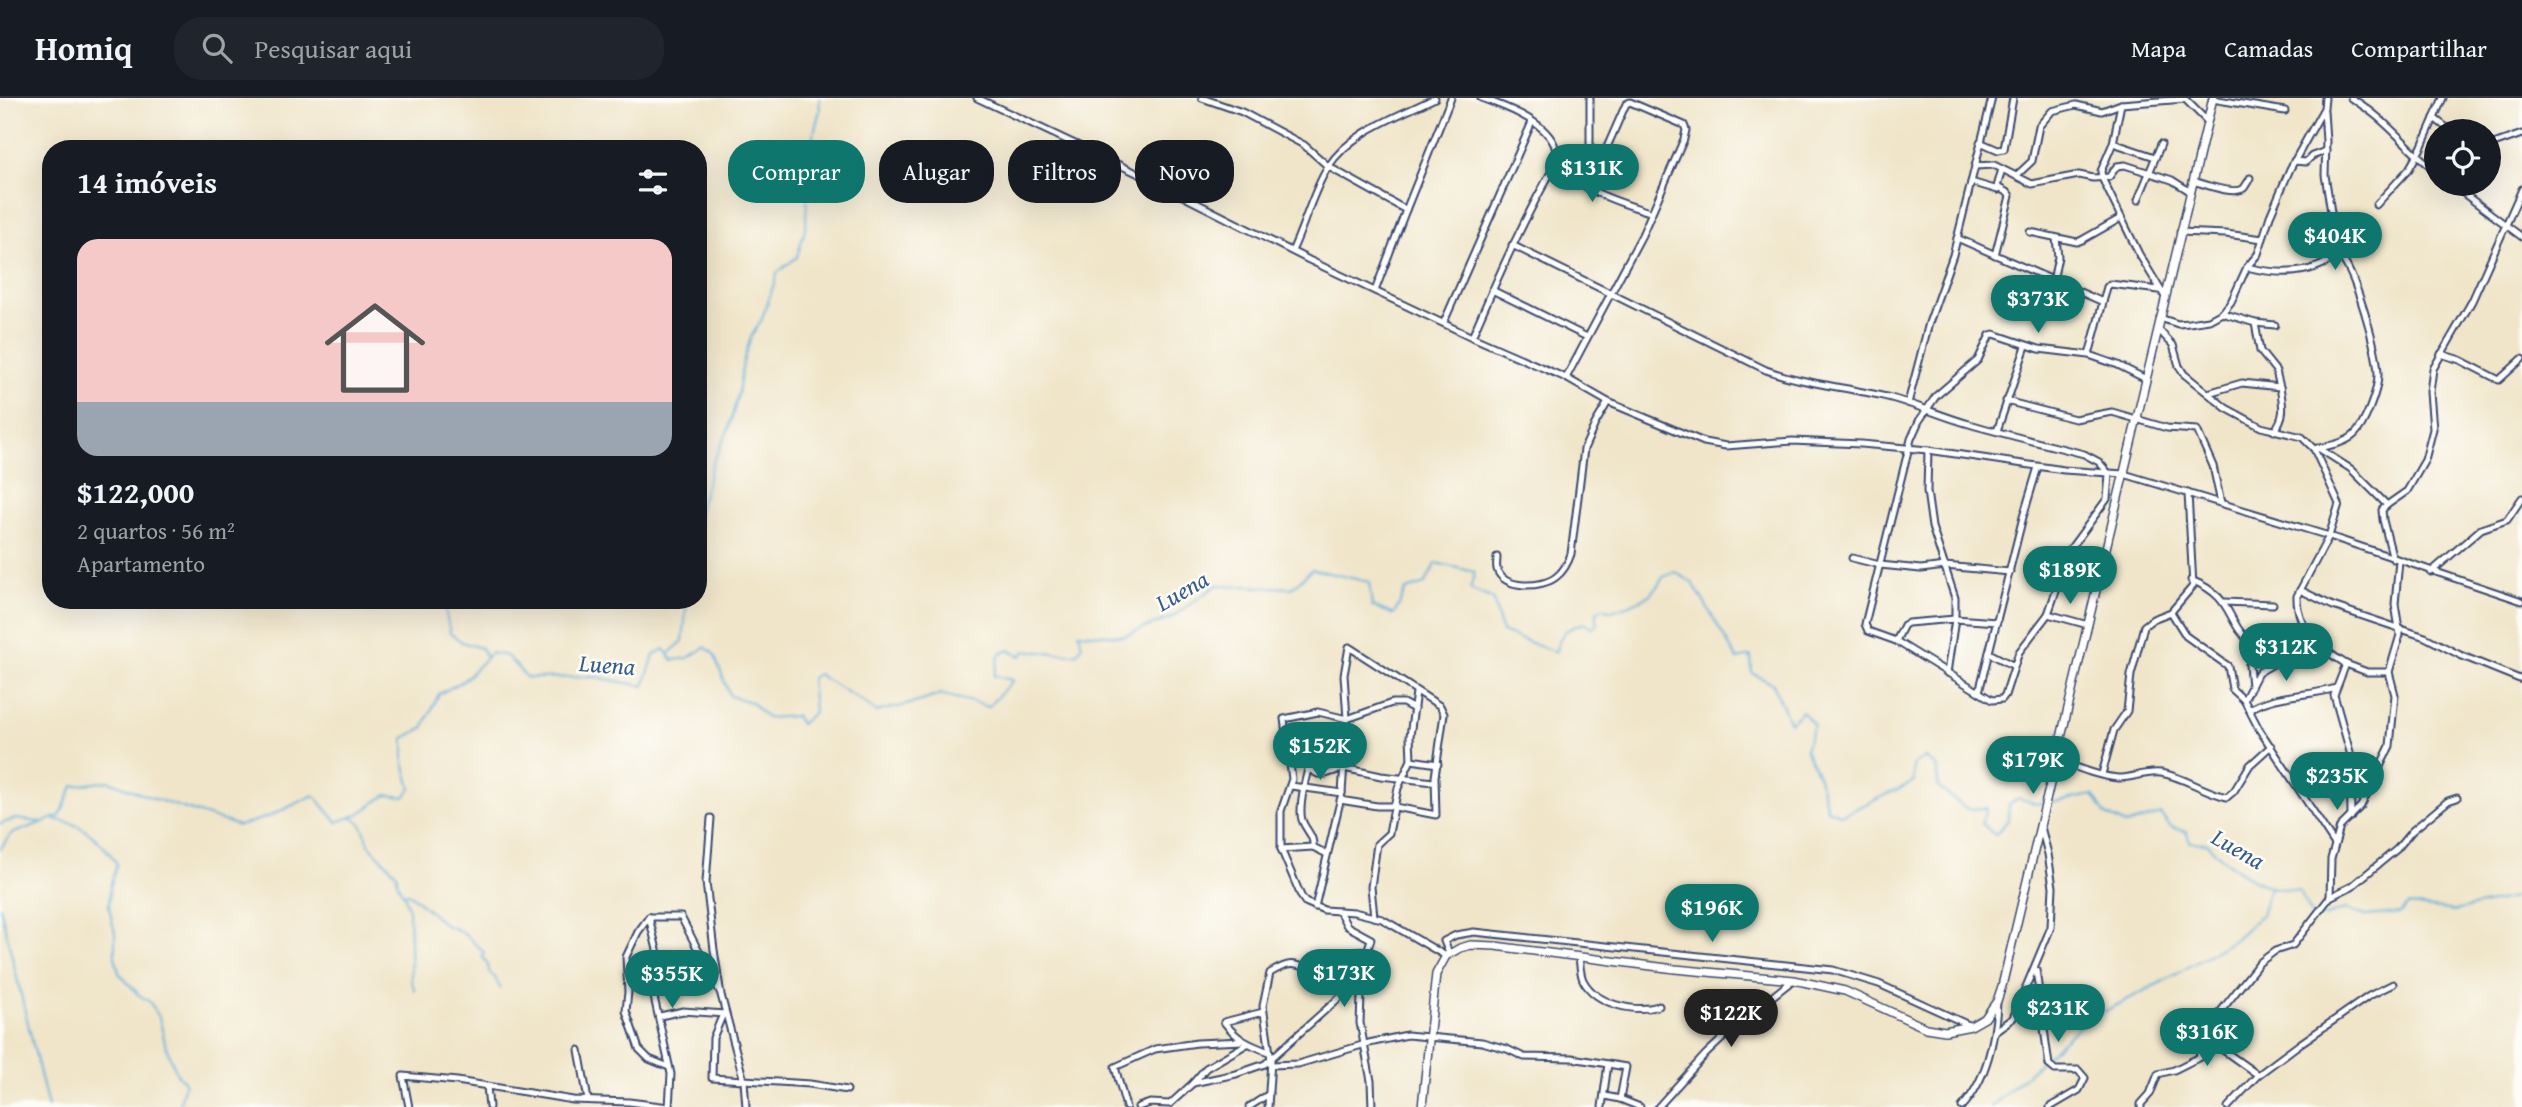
<!DOCTYPE html>
<html lang="pt">
<head>
<meta charset="utf-8">
<style>
	body { margin:0; font-family:"Gentium Book Plus",serif; background:#20242c; color:#f1f3f6; height:100vh; display:flex; flex-direction:column; font-size:26px; white-space:nowrap }
	* { box-sizing:border-box; margin:0 }
	p { font-size:23px; color:#9ea1a6 }
	.icon { flex:none; width:38px; height:38px; fill:none; stroke:currentColor; stroke-width:2; stroke-linecap:round; stroke-linejoin:round }
	.map { position:relative; flex:1; overflow:hidden }
	.details { position:absolute; left:42px; top:42px; width:665px; height:469px; display:flex; flex-direction:column; background:#171b24; border-radius:28px; box-shadow:0 7px 28px #0002 }
	.details>* { flex:none }
	.guide { position:absolute; left:728px; top:42px; width:665px; height:63px; display:flex; gap:14px }
	.tools { position:absolute; left:2424px; top:21px; display:grid; gap:14px }
	.tools a { display:grid; place-items:center; width:77px; height:77px; border-radius:50%; background:#171b24; box-shadow:0 7px 28px #0002; font-size:35px }
	.price { position:absolute; translate:-50% -60px; padding:0 16px; border-radius:24px; background:#0f766e; color:#fff; font-size:23px; line-height:46px; filter:drop-shadow(0 2px 4px #0008) }
	.price::after { content:''; position:absolute; left:50%; top:42px; width:21px; height:16px; margin-left:-10px; background:inherit; clip-path:polygon(0 0,100% 0,50% 100%) }
	.price.selected { background:#222; color:#fff }
	ul { padding:0; list-style:none }
	li { display:grid; align-content:center; gap:14px; height:371px; padding:0 35px }
	li+li { border-top:2px solid #363941 }
	li span { display:grid; place-items:center; height:217px; border-radius:21px; color:#555 }
	li>.icon { margin-inline-start:auto }
	span .icon { width:126px; height:126px; fill:#fffc; stroke-width:1 }
	li b { font-size:30px }
	h2 { display:flex; justify-content:space-between; align-items:center; height:84px; padding:0 35px; font-size:30px }
	.pill { padding:0 24px; border-radius:28px; background:#171b24; box-shadow:0 7px 28px #0002; font-size:24px; line-height:63px }
	.pill.selected { background:#0f766e; color:#fff }
	header { display:flex; align-items:center; gap:42px; box-sizing:border-box; height:98px; padding:0 35px; background:#171b24; border-bottom:2px solid #363941 }
	header strong { font-size:33px }
	nav { display:flex; gap:38px; margin-inline-start:auto; font-size:24px }
	.search { width:490px; height:63px; background:#20242c; display:flex; align-items:center; gap:18px; box-sizing:border-box; padding:0 24px; border-radius:28px; color:#9ea1a6; font-size:26px }
	.map>svg:first-child { display:block }
	.lines { fill:none; stroke-linecap:round; stroke-linejoin:round }
	.stream { stroke:#61afdb; stroke-width:2 }
	.minor-casing { stroke:#3b4a6e; stroke-width:9 }
	.major-casing { stroke:#3b4a6e; stroke-width:10 }
	.minor { stroke:#fff; stroke-width:5 }
	.major { stroke:#fff; stroke-width:7 }
	.labels { text-anchor:middle; stroke-width:5; stroke-linejoin:round; paint-order:stroke }
	.water-label { font-size:24px; font-style:italic; fill:#345c8a; stroke:#fdfcf7 }
</style>
</head>
<body>
<header>
<strong>Homiq</strong>
<div class="search"><svg class="icon" aria-label="search" viewBox="0 0 24 24"><circle cx="10" cy="10" r="6"/><path d="M15 15l6 6"/></svg>Pesquisar aqui</div>
<nav><a>Mapa</a><a>Camadas</a><a>Compartilhar</a></nav>
</header>
<div class="map">
<svg width="2522" height="1009" viewBox="0 0 2522 1009">
	<rect width="100%" height="100%" fill="#fdfcf7"/>
	<filter id="ink" filterUnits="userSpaceOnUse"><feTurbulence type="fractalNoise" baseFrequency=".0143" numOctaves="2"/><feDisplacementMap in="SourceGraphic" scale="14" xChannelSelector="R" yChannelSelector="G"/><feConvolveMatrix kernelMatrix="1 2 1 2 8 2 1 2 1" color-interpolation-filters="sRGB"/></filter>
	<filter id="wash" filterUnits="userSpaceOnUse"><feTurbulence type="fractalNoise" baseFrequency=".00686" numOctaves="4" result="noise"/><feDisplacementMap in="SourceGraphic" scale="28" xChannelSelector="R" yChannelSelector="G"/><feGaussianBlur stdDeviation="1.57" result="paint"/><feColorMatrix in="noise" values="0 0 0 0 0 0 0 0 0 0 0 0 0 0 0 0 0 1.4 0 .05"/><feComposite in="paint" operator="in"/></filter>
	<g filter="url(#wash)">
		<rect width="100%" height="100%" fill="#f0e5c9"/>
		<g class="lines">
			<g class="stream">
				<path d="M698 443 699 413 712 366 729 330 738 296 743 264 751 239 762 221 778 174 797 159 802 142 806 127 809 53 820 12 819 0"/>
				<path d="M443 502 450 535 462 544 481 550 486 559"/>
				<path d="M668 556 683 543 687 502"/>
				<path d="M2048 705 2093 697 2106 717 2126 727 2160 716 2171 729 2186 734 2190 744 2206 745C2222 762 2248 782 2271 789 2280 791 2290 792 2299 793L2312 817"/>
				<path d="M354 720 361 725 370 748 397 776C396 784 398 790 404 796L409 795 446 828C462 830 472 844 484 854L482 858 487 865 490 876 495 879 500 890"/>
				<path d="M54 721C59 723 65 723 70 725 89 731 107 750 117 766L110 789 109 809 115 835V858L119 875 139 897 150 904 159 919 166 949 177 976 185 984 179 1009"/>
				<path d="M0 726 15 721 41 724"/>
				<path d="M0 751 11 736 60 718 73 688 109 683 152 700 239 728 268 719 314 697 337 724 357 717 386 697 405 699 411 690 404 665V640L423 630 439 596 463 583 491 555 507 558 527 580 595 579 644 588 654 557 664 551 673 562 688 560 705 549 714 556 730 598 751 604 767 620 795 618 801 626 814 614 811 580 818 576C837 590 859 598 876 614 898 608 920 606 940 596 956 601 972 603 988 609L1013 582 994 578 999 557 1009 552 1021 558 1025 553 1076 556 1082 548 1079 535 1123 538 1171 520 1217 487 1292 490 1312 471 1369 484 1372 508 1394 517 1406 492 1425 486 1436 465 1475 474 1470 491 1493 501 1502 534 1555 554C1562 534 1563 531 1585 525L1593 530 1597 526V513L1604 510 1611 513C1633 506 1652 502 1663 479L1675 474 1693 485 1737 561 1751 558 1752 575 1773 586 1790 625 1802 613 1814 627 1805 651 1819 679 1827 711 1842 717 1914 684 1913 666 1925 659 1936 668 1939 690 1967 711 1987 710 1981 725 1995 737 2008 722 2009 707 2018 700 2037 706 2042 705"/>
				<path d="M404 796 409 813 411 882 415 893"/>
				<path d="M0 809 48 1009"/>
				<path d="M2317 818 2324 819 2346 811 2365 818 2400 815 2408 807 2455 813 2522 798"/>
				<path d="M1991 1009 2084 924 2177 876 2235 841 2261 817 2270 789"/>
			</g>
		</g>
	</g>
	<g filter="url(#ink)">
		<g class="lines">
			<g class="minor-casing">
				<g id="minor">
					<path d="M977 0 1141 77 1309 162 1472 239 1566 280 1608 304 1704 344 1726 348 1792 343 1861 346 1928 352 2064 372 2124 376 2329 438 2522 503"/>
					<path d="M1202 0 1242 14 1304 47 1329 69 1406 112 1375 193"/>
					<path d="M2351 0C2384 19 2407 50 2436 73"/>
					<path d="M2185 1 2207 23"/>
					<path d="M2212 1 2285 13"/>
					<path d="M2121 6 2113 45 2101 73 2102 80 2139 156 2165 199"/>
					<path d="M2434 20 2451 33"/>
					<path d="M1980 44 1998 52 2004 51 2013 0"/>
					<path d="M2113 45 2155 59"/>
					<path d="M2488 48 2522 36"/>
					<path d="M1558 62C1576 93 1620 104 1652 115"/>
					<path d="M2294 63 2306 64 2312 58 2326 53"/>
					<path d="M1975 68 1994 67 2032 86 2079 77 2093 80 2109 79 2117 68 2125 67 2172 82 2191 94"/>
					<path d="M2016 78 2032 63 2039 28 2052 13 2076 7 2102 13 2121 6 2185 1"/>
					<path d="M1590 82V0"/>
					<path d="M2193 83C2204 86 2235 98 2244 90 2244 90 2250 81 2250 80"/>
					<path d="M1971 84 1998 92"/>
					<path d="M2451 86 2522 139"/>
					<path d="M2138 102 2161 46"/>
					<path d="M2376 107 2409 71 2421 50 2443 0"/>
					<path d="M1406 112 1451 0"/>
					<path d="M2030 134 2077 144 2082 142 2121 120"/>
					<path d="M2180 134 2226 136 2263 141"/>
					<path d="M1957 140 2103 204"/>
					<path d="M1512 147 1766 272C1805 286 1846 289 1887 299 1915 306 1941 318 1969 326 2007 337 2045 346 2084 356L2099 364 2109 376 2107 401 2071 450 2048 516 2019 554 2005 597 2002 601 1992 602 1896 543 1868 533 1865 526 1911 341 1919 323 1936 298 1978 262 1990 237 1994 236 2039 251 2089 257"/>
					<path d="M1292 153C1305 126 1312 95 1328 69 1351 33 1399 18 1435 0"/>
					<path d="M1995 157 2010 98 2008 95 1997 89 2002 71"/>
					<path d="M2247 169C2277 177 2314 178 2338 156L2340 141 2332 120 2325 77 2326 43 2324 13"/>
					<path d="M2053 183 2058 159 2056 140"/>
					<path d="M1492 192 1587 239"/>
					<path d="M2222 215 2255 225 2275 227"/>
					<path d="M2160 220 2178 226 2189 225 2209 222 2222 215 2231 204 2247 169 2258 156 2270 118 2290 71 2324 10 2325 0"/>
					<path d="M1444 224 1532 24"/>
					<path d="M2158 231 2173 247 2179 268 2184 276 2226 310 2261 329 2302 339 2314 351 2339 406 2329 438 2297 498C2296 531 2321 551 2346 566L2334 597 2350 654 2351 719"/>
					<path d="M1472 239C1498 179 1524 119 1558 62 1557 57 1556 51 1554 46 1543 22 1504 8 1481 0"/>
					<path d="M2441 256 2460 262 2499 282 2522 261"/>
					<path d="M1566 280 1642 137 1684 41 1686 32 1684 27 1630 4 1626 6 1589 90"/>
					<path d="M2146 281 2118 267 2089 257 2107 189 2110 186 2159 192"/>
					<path d="M2208 295 2242 285 2280 289 2276 273 2260 253 2255 225"/>
					<path d="M2006 303 2075 321 2112 314 2167 330 2197 332 2213 368 2221 405"/>
					<path d="M1908 305 1929 225 1953 157 1992 0"/>
					<path d="M1997 333 2026 248"/>
					<path d="M2274 333C2286 318 2283 307 2280 289"/>
					<path d="M2318 350 2351 371 2387 407 2382 412 2383 422 2393 461"/>
					<path d="M2314 351C2326 348 2344 346 2354 337 2365 327 2378 292 2378 277 2378 254 2355 171 2338 156"/>
					<path d="M1928 352 1927 393 1932 429 1955 500V521L1947 575"/>
					<path d="M2387 407 2407 393 2425 362 2433 331 2430 294 2433 271 2472 203 2522 91"/>
					<path d="M1497 459C1497 463 1496 467 1497 471 1503 492 1542 490 1556 479 1564 473 1568 465 1571 456L1584 351 1595 326 1608 304"/>
					<path d="M1852 460 1880 467 1921 471 1945 468 2010 474"/>
					<path d="M2431 474 2481 431 2507 422 2522 400"/>
					<path d="M2191 482C2236 500 2223 522 2254 548L2249 567 2251 588"/>
					<path d="M2300 492 2333 508 2425 539 2460 557 2522 582"/>
					<path d="M2224 504 2273 506"/>
					<path d="M2171 514 2186 538 2228 568 2232 591 2244 602 2259 631 2334 745"/>
					<path d="M2048 516 2088 527"/>
					<path d="M1896 543 1904 527 1908 525 1955 521 1997 524"/>
					<path d="M1989 555 2014 568"/>
					<path d="M2346 566 2367 574H2389"/>
					<path d="M1979 594 2023 419 2038 369"/>
					<path d="M2244 602 2258 575 2295 553 2318 548"/>
					<path d="M1414 611 1403 605H1392L1347 621 1318 614 1284 621 1292 681 1281 713V751L1301 798 1305 804 1324 812 1354 814 1382 821 1446 858"/>
					<path d="M2250 611C2277 595 2307 599 2336 590"/>
					<path d="M1411 662 1438 666"/>
					<path d="M2056 662C2075 668 2098 679 2119 680 2133 680 2146 673 2161 675 2184 679 2204 694 2227 699L2234 693 2250 667 2271 648"/>
					<path d="M1309 671 1318 676H1326L1344 670 1381 678 1434 684"/>
					<path d="M2102 676 2114 632 2127 613 2131 577 2144 528 2153 521 2171 514 2193 488 2188 395"/>
					<path d="M1291 688 1342 695"/>
					<path d="M711 720 706 784 714 852 721 897 744 983 746 1009"/>
					<path d="M1281 751 1313 749"/>
					<path d="M1327 756 1313 749C1314 737 1306 733 1302 722 1298 709 1307 672 1312 659L1315 656 1345 658"/>
					<path d="M2330 799 2331 761 2340 729 2361 708 2390 648 2395 597 2389 574 2400 537 2395 506 2399 463"/>
					<path d="M1315 809 1342 695 1347 621 1344 577 1349 549 1440 608 1444 616 1435 679 1436 717 1390 708H1377L1340 702"/>
					<path d="M1339 813 1347 828 1371 841 1358 883 1361 898 1360 925 1371 983 1372 1009"/>
					<path d="M649 819 658 856 659 876 654 899 671 976 669 1009"/>
					<path d="M649 819 638 834 626 859 628 894 626 913 639 951 649 961 669 969"/>
					<path d="M649 819H681L720 894"/>
					<path d="M1374 819 1371 789 1377 746 1389 735 1398 690 1411 662 1410 638 1416 594"/>
					<path d="M1449 855 1444 843 1456 837 1474 834 1833 872 1879 886 1971 928"/>
					<path d="M1579 859C1580 866 1580 875 1583 882 1596 907 1635 915 1659 908"/>
					<path d="M2036 872 2049 967 2055 972H2078L2085 980 2079 992 2050 1009"/>
					<path d="M1263 914 1224 924C1238 942 1248 946 1269 954"/>
					<path d="M723 916 713 940 712 980 810 986 847 992"/>
					<path d="M660 918 683 913 725 916"/>
					<path d="M1995 933 2013 920 2051 829 2053 789 2048 756 2041 729"/>
					<path d="M2202 937 2258 977"/>
					<path d="M1247 946 1206 970 1193 985 1236 976 1265 966 1358 883"/>
					<path d="M579 952 588 1002"/>
					<path d="M1271 967 1298 966 1369 945 1407 937 1482 944 1507 951 1524 959 1572 960 1626 969 1620 1001"/>
					<path d="M487 988 489 1009"/>
					<path d="M1605 998 1620 1001 1640 1009"/>
					<path d="M409 1009 403 978 457 983 573 1002 629 1004 669 1009"/>
					<path d="M1126 1009 1115 969 1155 951 1197 945 1243 943"/>
					<path d="M1138 1009 1150 1005 1170 1006 1193 985"/>
					<path d="M1249 1009 1269 996"/>
					<path d="M1268 1009 1271 962 1263 908 1270 875C1290 863 1293 865 1313 872L1349 855 1369 852"/>
					<path d="M1602 1009 1608 966"/>
					<path d="M1658 1009 1706 956 1739 925 1793 882"/>
					<path d="M1962 1009C1987 982 1996 938 1997 903"/>
					<path d="M2141 1009V1006L2150 996 2158 976 2174 972 2200 959 2198 944 2202 937 2259 865 2275 853 2293 847 2330 799 2352 788 2397 751 2412 733 2448 703 2457 700"/>
					<path d="M2228 1009 2258 977 2301 945 2369 898 2393 886"/>
				</g>
			</g>
			<g class="major-casing">
				<path id="major" d="M1422 1009 1436 876 1446 858 1460 850 1471 847 1495 848 1675 871 1794 882 1845 893 1926 930 1945 933 1971 928 1985 920 1997 903 2002 888 2213 0"/>
			</g>
			<use href="#minor" class="minor"/>
			<use href="#major" class="major"/>
		</g>
	</g>
	<g class="labels">
		<g class="water-label">
			<text transform="translate(1182 493) rotate(-30)" y="8">Luena</text>
			<text transform="translate(607 567) rotate(4)" y="8">Luena</text>
			<text transform="translate(2238 751) rotate(30)" y="8">Luena</text>
		</g>
	</g>
</svg>
<div class="tools">
<a><svg class="icon" aria-label="locate" viewBox="0 0 24 24"><circle cx="12" cy="12" r="6"/><path d="M12 2v4M12 18v4M2 12h4M18 12h4"/></svg></a>
</div>
<b class="price" style="left:1592px;top:106px">$131K</b>
<b class="price" style="left:2335px;top:174px">$404K</b>
<b class="price" style="left:2038px;top:237px">$373K</b>
<b class="price" style="left:2070px;top:508px">$189K</b>
<b class="price" style="left:2286px;top:585px">$312K</b>
<b class="price" style="left:1320px;top:684px">$152K</b>
<b class="price" style="left:2033px;top:698px">$179K</b>
<b class="price" style="left:2337px;top:714px">$235K</b>
<b class="price" style="left:1712px;top:846px">$196K</b>
<b class="price" style="left:1344px;top:911px">$173K</b>
<b class="price" style="left:672px;top:912px">$355K</b>
<b class="price" style="left:2058px;top:946px">$231K</b>
<b class="price selected" style="left:1731px;top:951px">$122K</b>
<b class="price" style="left:2207px;top:970px">$316K</b>
<div class="guide">
<a class="pill selected">Comprar</a>
<a class="pill">Alugar</a>
<a class="pill">Filtros</a>
<a class="pill">Novo</a>
</div>
<section class="details">
<h2>14 imóveis<svg class="icon" aria-label="filters" viewBox="0 0 24 24"><path d="M4 7h16M4 17h16"/><circle cx="9" cy="7" r="2"/><circle cx="15" cy="17" r="2"/></svg></h2>
<ul>
<li><span style="background:linear-gradient(#f6c9c9 75%,#9aa5b1 0)"><svg class="icon" aria-label="home" viewBox="0 0 24 24"><path d="M3 11l9-7 9 7M6 9v11h12V9"/></svg></span><div><b>$122,000</b><p>2 quartos · 56 m²</p><p>Apartamento</p></div></li>
</ul>
</section>
</div>
</body>
</html>
